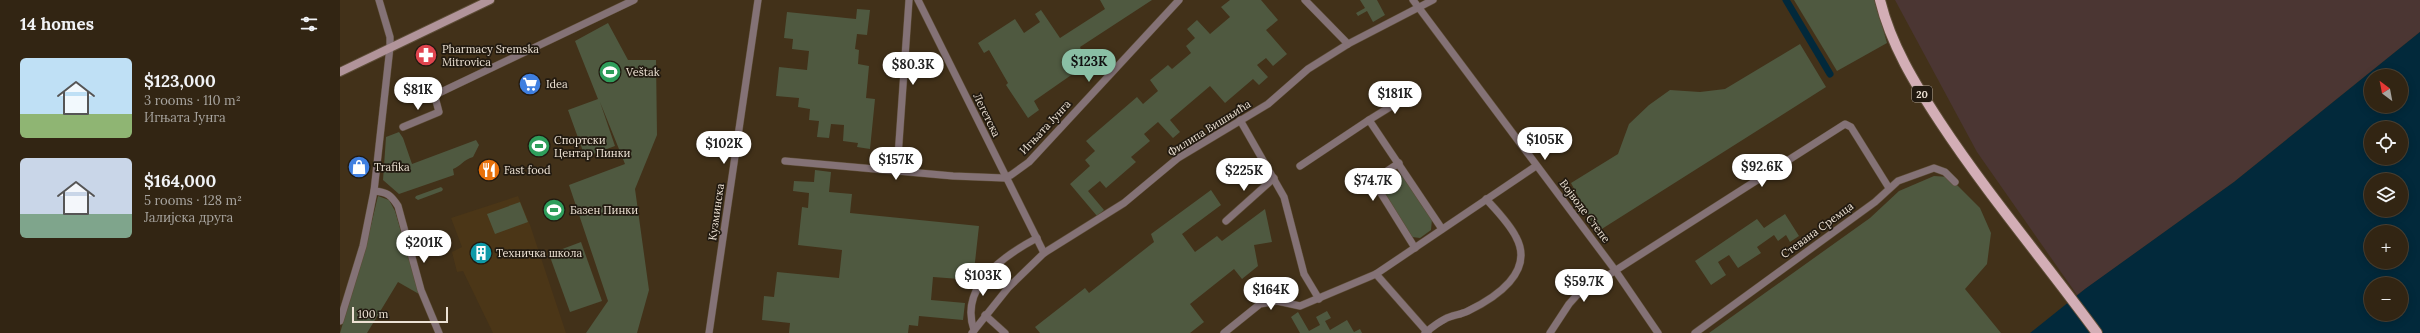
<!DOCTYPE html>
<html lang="en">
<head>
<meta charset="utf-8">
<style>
	body { margin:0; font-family:Lora,serif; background:#3d3121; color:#f1f3f6; height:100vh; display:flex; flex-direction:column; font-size:15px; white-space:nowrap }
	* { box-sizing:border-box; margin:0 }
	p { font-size:13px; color:#a8a5a0 }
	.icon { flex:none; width:22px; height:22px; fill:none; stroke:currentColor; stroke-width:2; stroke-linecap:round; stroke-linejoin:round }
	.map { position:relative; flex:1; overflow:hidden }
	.details { display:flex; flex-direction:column; background:#322513; width:340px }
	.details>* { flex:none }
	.needle { width:26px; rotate:328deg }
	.fabs { position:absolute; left:2024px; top:69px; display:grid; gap:8px }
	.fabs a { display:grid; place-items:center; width:44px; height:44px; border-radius:50%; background:#322513; box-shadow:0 2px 10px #0003,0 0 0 1px #4d4233; font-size:20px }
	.scale { position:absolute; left:12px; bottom:10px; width:96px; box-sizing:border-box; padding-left:4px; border:2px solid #ede2d4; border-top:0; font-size:11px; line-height:14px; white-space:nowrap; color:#ede2d4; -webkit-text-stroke:3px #221a10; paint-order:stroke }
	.price { position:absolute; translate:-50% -34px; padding:0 9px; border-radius:14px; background:#fff; color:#222; font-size:13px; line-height:26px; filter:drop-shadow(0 1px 2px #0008) }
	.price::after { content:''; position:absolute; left:50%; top:24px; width:12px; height:9px; margin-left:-6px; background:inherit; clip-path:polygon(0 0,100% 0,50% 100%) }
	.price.current { background:#8abfa5; color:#111 }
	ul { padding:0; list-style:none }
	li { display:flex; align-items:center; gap:12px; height:100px; padding:0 20px }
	li span { display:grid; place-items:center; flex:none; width:112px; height:80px; border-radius:6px; color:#555 }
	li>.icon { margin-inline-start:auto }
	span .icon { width:48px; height:48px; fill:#fffc; stroke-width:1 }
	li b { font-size:17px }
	h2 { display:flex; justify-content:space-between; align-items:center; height:48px; padding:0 20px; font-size:17px }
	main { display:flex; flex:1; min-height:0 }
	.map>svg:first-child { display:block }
	.industrial { fill:#4b3633 }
	.built { fill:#4b3617 }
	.green { fill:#4f5940 }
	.water { fill:#02293b; fill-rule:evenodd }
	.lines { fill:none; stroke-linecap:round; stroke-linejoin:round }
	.canal { stroke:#02293b; stroke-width:7 }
	.minor-casing { stroke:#5d4d37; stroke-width:8 }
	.secondary-casing { stroke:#5d4d37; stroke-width:10 }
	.primary-casing { stroke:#5d4d37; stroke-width:12 }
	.minor { stroke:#847276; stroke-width:7 }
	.secondary { stroke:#b1949a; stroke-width:8 }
	.primary { stroke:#d3aeb6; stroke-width:10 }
	.labels { text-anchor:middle; stroke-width:3.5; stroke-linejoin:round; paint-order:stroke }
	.shield { fill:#221a10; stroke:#b0a699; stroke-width:1 }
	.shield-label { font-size:10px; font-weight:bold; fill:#ede2d4 }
	.poi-label { font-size:11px; fill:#ede2d4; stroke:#221a10; text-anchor:start }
	.street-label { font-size:11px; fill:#ede2d4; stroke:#221a10 }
</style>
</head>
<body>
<main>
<section class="details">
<h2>14 homes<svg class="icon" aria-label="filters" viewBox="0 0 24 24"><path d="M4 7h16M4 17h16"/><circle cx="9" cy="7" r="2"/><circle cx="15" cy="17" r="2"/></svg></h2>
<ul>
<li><span style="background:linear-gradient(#bfe0f5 70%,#8fb573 0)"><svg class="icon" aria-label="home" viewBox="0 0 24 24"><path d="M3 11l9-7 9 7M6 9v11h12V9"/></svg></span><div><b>$123,000</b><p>3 rooms · 110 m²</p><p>Игњата Јунга</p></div></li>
<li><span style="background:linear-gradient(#c9d6e8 70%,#7fa58c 0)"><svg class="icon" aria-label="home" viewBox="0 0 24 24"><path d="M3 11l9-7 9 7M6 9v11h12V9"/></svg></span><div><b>$164,000</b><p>5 rooms · 128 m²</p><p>Јалијска друга</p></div></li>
</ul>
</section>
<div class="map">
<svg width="2080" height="333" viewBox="0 0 2080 333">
	<rect width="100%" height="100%" fill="#423119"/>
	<path class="industrial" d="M1555 0H2080V32L1894 182 1737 295 1637 152Z"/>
	<path class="built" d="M178 196 190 225 226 333H153L123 271 117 272 112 252 122 247 111 218Z"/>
	<g class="green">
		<path d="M760 0H812L740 47 742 52 730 60 737 71 694 101 699 110 688 118 666 85 668 83 649 50 644 53 638 43 675 19 684 33 700 22 695 14 701 10 720 38 765 9Z"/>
		<path d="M890 0H921L938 20 926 30 947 54 933 66 926 58 917 65 928 77 919 85 913 79 885 103 870 86 830 120 840 132 833 138 818 122 804 134 810 141 791 157 796 162 766 188 760 181 748 191 764 210 757 216 730 184 750 166 745 160 755 151 746 141 797 97 803 104 818 91 810 80 828 65 832 69 851 53 846 46 855 38 847 29 857 20 870 34 890 17 881 7Z"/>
		<path d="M1020 0H1037L1045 15 1033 22 1027 11 1018 16 1016 13 1025 8Z"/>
		<path d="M1454 0H1535L1547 43 1497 71Z"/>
		<path d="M517 9 530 10 527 35 517 34 515 49 519 50 518 64 529 66 526 98 535 99 530 149 517 147 518 143 503 141 504 125 491 124 489 138 477 137 479 121 469 120 470 109 458 107 459 98 436 96 439 67 467 70 469 51 452 49 453 39 444 38 447 12 516 19Z"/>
		<path d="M268 23 288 60H316L317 135 295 189 309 290 297 333H246L268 301 229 185 285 164 260 102 275 146 245 157 228 110 258 99 235 41Z"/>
		<path d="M1460 44 1486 87 1257 232 1231 183 1278 154 1289 124 1309 105 1330 90 1360 92 1385 89Z"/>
		<path d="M59 132 63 138 72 164 136 140 139 145 133 157C123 160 121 166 113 169L114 175 59 194 43 180 46 137Z"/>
		<path d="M475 170 491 172 489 192 512 194 510 213 639 226 633 280 593 277 591 300 625 303 623 320 579 316 578 326 569 325 568 333H449L450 323 422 320 424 296 434 297 437 272 499 278 502 250 458 245 462 207 468 208 469 193 453 191 454 181 474 182Z"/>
		<path d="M1056 174 1062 175 1092 219 1091 230 1080 238 1072 237 1042 189 1046 179Z"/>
		<path d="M1594 176 1609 177 1640 208 1651 233 1647 264 1625 289 1661 333H1369L1530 218 1559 191Z"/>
		<path d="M101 187 103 189 102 191 78 200 75 198 76 196Z"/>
		<path d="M871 190 881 205 842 234 855 252 877 236 882 241 925 209 932 242 914 245 918 266 902 279 894 269 850 304 864 322 850 333H700L695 327 745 288 749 293 814 242 811 234Z"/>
		<path d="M38 196 49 200 55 211 79 294 58 282 27 333H0L26 246Z"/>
		<path d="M180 202 188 222 155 234 147 214Z"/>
		<path d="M1445 214 1459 236 1450 242 1446 235 1438 241 1434 235 1417 247 1421 253 1398 268 1389 255 1378 262 1386 275 1371 285 1355 261 1417 219 1424 228Z"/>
		<path d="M241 242 262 301 230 312 209 254Z"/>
		<path d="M987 311 991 318 985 321 990 330 1007 320 1014 332 1020 329 1022 333H960L951 317 958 312 969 331 980 325 976 317Z"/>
	</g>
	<path class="water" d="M2080 32V333H1690L1745 289 1894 182ZM2031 76H2061V106H2031ZM2031 128H2061V158H2031ZM2031 180H2061V210H2031ZM2031 232H2061V262H2031ZM2031 284H2061V314H2031Z"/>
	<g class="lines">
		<path class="canal" d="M1446 0 1490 74"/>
		<g class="minor-casing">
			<g id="minor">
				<path d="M578 0 704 253"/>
				<path d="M965 0 1008 44"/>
				<path d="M1073 0 1275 270 1318 333"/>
				<path d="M900 120 944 197 964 274 979 299"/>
				<path d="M1029 120 1071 94"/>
				<path d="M63 127 99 112 95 97 99 93 294 0"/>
				<path d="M445 161 613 176 664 178 671 175 689 162 839 0"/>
				<path d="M1059 163 1038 177 1037 187 1075 248"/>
				<path d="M960 166 1029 120 1102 229"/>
				<path d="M557 171 569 0"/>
				<path d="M34 191C47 192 51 195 58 206L81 290 99 333"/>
				<path d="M886 221 934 178"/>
				<path d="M1036 274 1088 333"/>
				<path d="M645 315 665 333"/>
				<path d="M0 321 23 246 34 191 50 47V37L39 0"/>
				<path d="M634 330C619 287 663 256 697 238"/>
				<path d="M369 333 418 0"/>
				<path d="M632 333 668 288 704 253 784 203 838 158 928 104 968 69 1008 44 1093 0"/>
				<path d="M884 333 920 304 937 301 960 306 1036 274 1196 166"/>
				<path d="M1085 333C1091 328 1097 323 1105 319 1112 315 1120 315 1128 311 1155 298 1195 272 1176 237 1169 223 1157 211 1146 199"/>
				<path d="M1210 333 1229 304 1237 295 1505 124 1511 127 1549 188"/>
				<path d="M1355 333 1535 202 1558 181 1594 168 1605 172 1615 182"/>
			</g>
		</g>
		<g class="secondary-casing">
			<path id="secondary" d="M0 72 150 0"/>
		</g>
		<g class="primary-casing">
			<path id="primary" d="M1540 0C1551 45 1575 84 1600 122 1648 195 1705 262 1757 333"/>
		</g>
		<use href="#minor" class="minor"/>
		<use href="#secondary" class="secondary"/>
		<use href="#primary" class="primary"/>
	</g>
	<defs>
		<g id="pharmacy-disc" transform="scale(1.15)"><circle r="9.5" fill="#e0444e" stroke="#221a10"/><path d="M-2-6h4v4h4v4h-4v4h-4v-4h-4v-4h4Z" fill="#fff"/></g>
		<g id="stadium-disc" transform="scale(1.15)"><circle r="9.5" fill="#2e9e5b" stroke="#221a10"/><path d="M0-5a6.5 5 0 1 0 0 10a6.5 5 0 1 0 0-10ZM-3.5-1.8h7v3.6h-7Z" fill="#fff"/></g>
		<g id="supermarket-disc" transform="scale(1.15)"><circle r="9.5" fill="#3f7fe0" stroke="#221a10"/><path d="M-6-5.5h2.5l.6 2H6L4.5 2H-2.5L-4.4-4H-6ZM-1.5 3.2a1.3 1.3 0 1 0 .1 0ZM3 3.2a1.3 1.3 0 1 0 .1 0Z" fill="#fff"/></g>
		<g id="shop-disc" transform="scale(1.15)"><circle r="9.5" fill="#3f7fe0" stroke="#221a10"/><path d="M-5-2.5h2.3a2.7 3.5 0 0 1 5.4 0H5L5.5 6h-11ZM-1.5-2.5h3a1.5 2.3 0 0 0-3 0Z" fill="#fff"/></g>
		<g id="restaurant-disc" transform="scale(1.15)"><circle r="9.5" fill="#e8710a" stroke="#221a10"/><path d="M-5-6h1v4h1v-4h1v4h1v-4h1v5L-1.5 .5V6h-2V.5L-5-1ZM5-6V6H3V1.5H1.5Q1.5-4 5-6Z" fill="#fff"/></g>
		<g id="building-disc" transform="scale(1.15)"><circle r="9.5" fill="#0f9aa8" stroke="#221a10"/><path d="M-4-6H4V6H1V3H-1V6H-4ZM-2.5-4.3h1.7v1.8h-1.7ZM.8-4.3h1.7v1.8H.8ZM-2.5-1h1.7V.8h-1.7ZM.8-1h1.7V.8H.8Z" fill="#fff"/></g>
	</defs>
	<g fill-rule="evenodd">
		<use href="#pharmacy-disc" x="86" y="55"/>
		<use href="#stadium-disc" x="270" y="72"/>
		<use href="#supermarket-disc" x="190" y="84"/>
		<use href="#stadium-disc" x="199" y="146"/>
		<use href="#shop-disc" x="19" y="167"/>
		<use href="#restaurant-disc" x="149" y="170"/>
		<use href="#stadium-disc" x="214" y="210"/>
		<use href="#building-disc" x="141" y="253"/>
	</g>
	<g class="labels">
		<rect class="shield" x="1572" y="86" width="20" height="16" rx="3"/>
		<g class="shield-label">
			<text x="1582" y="98">20</text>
		</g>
		<g class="poi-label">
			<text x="102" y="53">Pharmacy Sremska<tspan x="102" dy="13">Mitrovica</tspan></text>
			<text x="286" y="76">Veštak</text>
			<text x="206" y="88">Idea</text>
			<text x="214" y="144">Спортски<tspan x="214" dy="13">Центар Пинки</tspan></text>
			<text x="34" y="171">Trafika</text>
			<text x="164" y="174">Fast food</text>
			<text x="230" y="214">Базен Пинки</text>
			<text x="156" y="257">Техничка школа</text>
		</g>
		<g class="street-label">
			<text transform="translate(647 115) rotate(64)" y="4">Легетска</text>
			<text transform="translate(705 127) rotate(-47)" y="4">Игњата Јунга</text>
			<text transform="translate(869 128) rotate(-32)" y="4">Филипа Вишњића</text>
			<text transform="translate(1245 211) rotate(53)" y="4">Војводе Степе</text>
			<text transform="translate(376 212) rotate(-82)" y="4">Кузминска</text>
			<text transform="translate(1477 230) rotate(-36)" y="4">Стевана Сремца</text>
		</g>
	</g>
</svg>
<div class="fabs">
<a><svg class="needle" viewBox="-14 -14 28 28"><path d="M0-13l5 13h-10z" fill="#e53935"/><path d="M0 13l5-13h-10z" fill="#a8a5a0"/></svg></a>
<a><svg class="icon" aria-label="locate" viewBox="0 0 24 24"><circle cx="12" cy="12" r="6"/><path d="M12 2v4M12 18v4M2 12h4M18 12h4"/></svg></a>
<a><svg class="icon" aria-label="layers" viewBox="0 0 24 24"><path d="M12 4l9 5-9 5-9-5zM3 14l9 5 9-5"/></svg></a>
<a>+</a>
<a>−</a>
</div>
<div class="scale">100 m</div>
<b class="price current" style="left:749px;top:83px">$123K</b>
<b class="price" style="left:573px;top:86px">$80.3K</b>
<b class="price" style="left:78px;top:111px">$81K</b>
<b class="price" style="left:1055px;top:115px">$181K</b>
<b class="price" style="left:1205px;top:161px">$105K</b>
<b class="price" style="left:384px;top:165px">$102K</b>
<b class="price" style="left:556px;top:181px">$157K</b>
<b class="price" style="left:1422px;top:188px">$92.6K</b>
<b class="price" style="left:904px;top:192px">$225K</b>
<b class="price" style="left:1033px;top:202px">$74.7K</b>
<b class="price" style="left:84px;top:264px">$201K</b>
<b class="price" style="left:643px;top:297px">$103K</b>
<b class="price" style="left:1244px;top:303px">$59.7K</b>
<b class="price" style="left:931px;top:311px">$164K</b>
</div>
</main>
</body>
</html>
